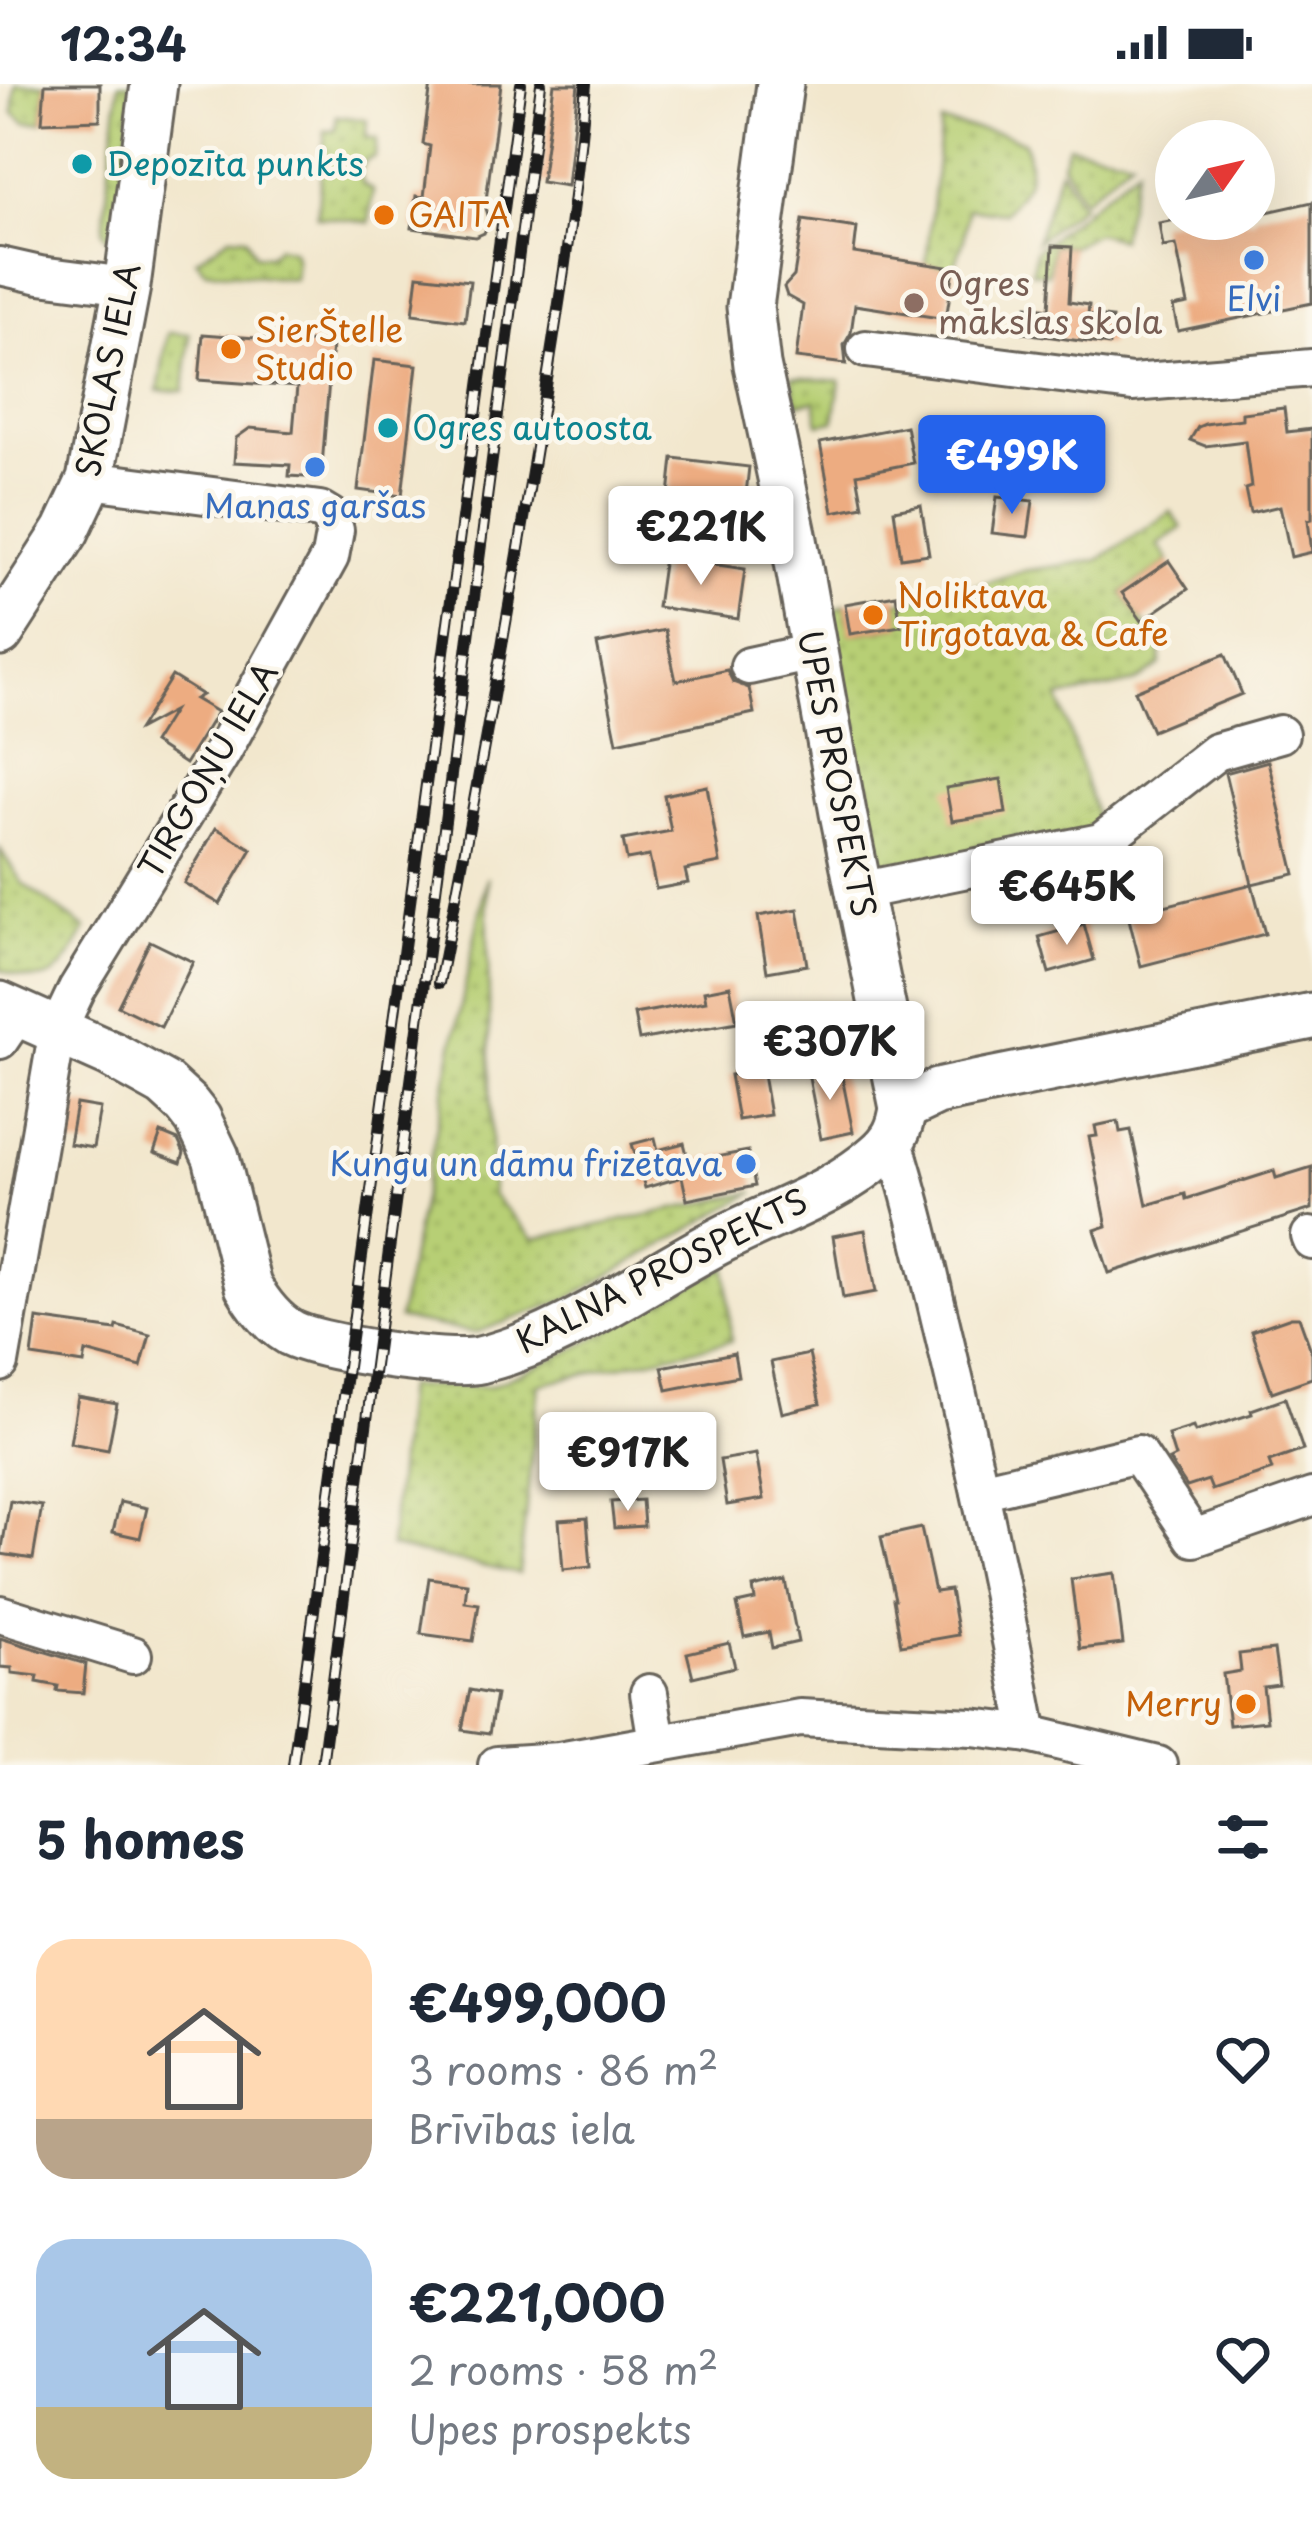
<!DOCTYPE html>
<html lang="en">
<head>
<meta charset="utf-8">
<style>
	body { margin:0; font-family:"Playpen Sans",sans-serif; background:#f6f6f7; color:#1f2937; height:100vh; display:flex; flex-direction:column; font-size:45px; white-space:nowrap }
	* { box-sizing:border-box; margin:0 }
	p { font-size:39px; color:#747a83 }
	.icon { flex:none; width:66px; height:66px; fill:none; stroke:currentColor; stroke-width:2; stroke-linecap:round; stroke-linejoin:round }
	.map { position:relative; height:1681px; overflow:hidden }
	.sheet { display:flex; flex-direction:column; background:#fff; flex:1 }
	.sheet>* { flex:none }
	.needle { width:78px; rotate:56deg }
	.buttons { position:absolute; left:1155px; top:36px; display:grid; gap:24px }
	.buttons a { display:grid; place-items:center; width:120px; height:120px; border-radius:50%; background:#fff; box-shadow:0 12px 48px #0002; font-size:60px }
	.price { position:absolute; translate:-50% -102px; padding:0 27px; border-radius:12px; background:#fff; color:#222; font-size:39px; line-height:78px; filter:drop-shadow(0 3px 6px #0008) }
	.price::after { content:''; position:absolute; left:50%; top:72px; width:36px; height:27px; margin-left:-18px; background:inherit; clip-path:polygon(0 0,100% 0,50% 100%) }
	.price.active { background:#2563eb; color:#fff }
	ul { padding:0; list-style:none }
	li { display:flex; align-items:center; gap:36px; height:300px; padding:0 36px }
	li span { display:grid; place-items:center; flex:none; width:336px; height:240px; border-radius:36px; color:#555 }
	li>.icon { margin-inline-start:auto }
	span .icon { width:144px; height:144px; fill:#fffc; stroke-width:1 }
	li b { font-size:51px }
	h2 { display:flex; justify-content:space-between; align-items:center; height:144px; padding:0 36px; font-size:51px }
	.status { display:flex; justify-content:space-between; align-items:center; height:84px; padding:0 60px; background:#fff; direction:ltr }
	.status svg { height:33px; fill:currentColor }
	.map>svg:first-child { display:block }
	.grass { fill:url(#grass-dots); stroke:#6a7648; stroke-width:3 }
	.building { fill:#edac81 }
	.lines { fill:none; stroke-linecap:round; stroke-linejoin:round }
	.minor-casing { stroke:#67635a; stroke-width:42 }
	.major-casing { stroke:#67635a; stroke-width:51 }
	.minor { stroke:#fff; stroke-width:36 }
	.major { stroke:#fff; stroke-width:45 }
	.rail-casing { stroke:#1c1c1c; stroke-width:12 }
	.rail { stroke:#fbf7ec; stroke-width:8; stroke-dasharray:22; stroke-linecap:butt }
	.culture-dot { fill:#0f9aa8; stroke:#fbf7ec; stroke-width:4.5 }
	.food-dot { fill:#e8710a; stroke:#fbf7ec; stroke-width:4.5 }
	.shop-dot { fill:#3f7fe0; stroke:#fbf7ec; stroke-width:4.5 }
	.education-dot { fill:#8d6e63; stroke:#fbf7ec; stroke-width:4.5 }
	.labels { text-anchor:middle; stroke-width:9; stroke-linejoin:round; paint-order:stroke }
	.culture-label { font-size:33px; fill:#0d838f; stroke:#fbf7ec; text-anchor:start }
	.food-label { font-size:33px; fill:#c56008; stroke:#fbf7ec; text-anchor:start }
	.education-label { font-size:33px; fill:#785e54; stroke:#fbf7ec; text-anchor:start }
	.shop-label { font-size:33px; fill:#366cbe; stroke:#fbf7ec }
	.street-label { font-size:33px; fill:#1c1c1c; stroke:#fbf7ec }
</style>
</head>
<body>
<div class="status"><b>12:34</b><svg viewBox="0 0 49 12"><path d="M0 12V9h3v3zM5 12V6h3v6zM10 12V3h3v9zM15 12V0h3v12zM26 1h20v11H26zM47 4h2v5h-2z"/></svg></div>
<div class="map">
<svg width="1312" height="1681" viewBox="0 0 1312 1681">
	<defs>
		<pattern id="grass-dots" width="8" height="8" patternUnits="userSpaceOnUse" patternTransform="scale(3)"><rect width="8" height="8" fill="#b7cf74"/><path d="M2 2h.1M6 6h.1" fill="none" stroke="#9db164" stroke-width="1.8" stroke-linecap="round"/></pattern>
	</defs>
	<rect width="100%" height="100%" fill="#fbf7ec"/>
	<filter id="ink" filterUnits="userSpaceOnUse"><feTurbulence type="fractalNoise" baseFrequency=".00833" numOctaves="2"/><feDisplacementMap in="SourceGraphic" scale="24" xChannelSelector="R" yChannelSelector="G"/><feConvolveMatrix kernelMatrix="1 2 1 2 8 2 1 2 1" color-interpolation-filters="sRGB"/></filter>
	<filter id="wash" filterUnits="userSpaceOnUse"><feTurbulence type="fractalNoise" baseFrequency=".004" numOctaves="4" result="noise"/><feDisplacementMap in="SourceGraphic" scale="48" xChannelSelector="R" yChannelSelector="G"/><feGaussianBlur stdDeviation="2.7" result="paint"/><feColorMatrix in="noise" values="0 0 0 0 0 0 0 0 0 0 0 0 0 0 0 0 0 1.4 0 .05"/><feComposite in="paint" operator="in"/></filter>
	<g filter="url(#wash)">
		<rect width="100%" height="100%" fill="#f2e7cd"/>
		<g class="grass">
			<path d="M16 0H45L42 38H25L13 28Z"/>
			<path d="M119 0H133L118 154 108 155 103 147Z"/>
			<path d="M337 32 367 36 366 53 377 55 375 73 366 76 359 88 362 99 373 107 369 139 317 132 325 47H335Z"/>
			<path d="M941 39 1005 50 1024 58C1036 94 1026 102 1004 129L968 124 964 155 954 184 926 180Z"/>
			<path d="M1068 61 1132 74 1083 116 1062 79Z"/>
			<path d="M1137 83 1120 155 1096 149 1072 162 1053 160 1048 190 1032 188 1035 167Z"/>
			<path d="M1060 85 1081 121 1036 158Z"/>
			<path d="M230 152 246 153 255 171 268 172 278 163 292 166 296 174 294 195 206 187 196 176Z"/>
			<path d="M168 249 190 250 184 307H158Z"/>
			<path d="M792 293 840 297 834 337 819 340 815 317 797 320Z"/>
			<path d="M975 355 1008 358 1005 390 973 387Z"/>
			<path d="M1171 428 1182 444 1158 461 1169 477 1122 509 1160 561 1161 581 1136 598 1059 614 1100 745 882 795 829 531 845 520 851 550 900 542 897 518 942 511 943 501 968 504 1023 487 1098 476Z"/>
			<path d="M0 765 23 800 86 845C62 889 52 908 0 885Z"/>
			<path d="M487 793 492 1111 534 1155 755 1108 568 1215 475 1249 398 1235Z"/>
			<path d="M727 1183 731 1257 539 1300 519 1490 390 1463 405 1303 490 1302 571 1267Z"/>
		</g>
		<g id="blocks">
			<g class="building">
				<path d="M45 0H100V36L42 38Z"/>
				<path d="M431 0H501L485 124 489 138 484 149 475 153 412 144 416 112 424 113 430 62 423 60Z"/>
				<path d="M554 0H578L567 102 541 98Z"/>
				<path d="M1312 118V219L1178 247 1173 223 1188 220 1176 161 1163 163 1159 139 1181 135H1202L1204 142 1235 135H1254V131Z"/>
				<path d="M803 136 857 144 854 169 954 184 946 235 855 221 851 249 844 261 846 280 796 274 803 221 787 212 784 203 794 192Z"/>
				<path d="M1053 162 1072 163 1069 218 1089 221 1088 231 1112 234 1109 261 1023 249 1027 222 1049 225Z"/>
				<path d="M418 191 470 197 465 237 413 230Z"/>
				<path d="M203 250 332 260 321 394 289 392 290 381 234 378 236 354 250 344 293 348 297 303 199 296Z"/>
				<path d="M374 276 417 281 402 412 358 406Z"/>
				<path d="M1284 324 1287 348 1312 345V435L1308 436 1312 468 1291 473 1280 422 1250 429 1245 405 1251 403 1245 357 1205 362 1190 356 1198 343 1205 340 1242 335V329Z"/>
				<path d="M906 342 913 379 857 390 863 422 833 428 820 359Z"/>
				<path d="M673 374 749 383 743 437 667 429Z"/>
				<path d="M997 413 1033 417 1028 453 992 449Z"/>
				<path d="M921 421 929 470 901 474 894 426Z"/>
				<path d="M664 473 745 485 738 535 657 523Z"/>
				<path d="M1169 477 1188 505 1142 537 1122 509Z"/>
				<path d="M896 511 901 542 850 550 845 520Z"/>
				<path d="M665 546 676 597 727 586 733 598 749 604 754 629 617 658 597 560Z"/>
				<path d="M1225 570 1242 610 1152 647 1135 607Z"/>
				<path d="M172 592 202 611 195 615 217 628 185 680 153 659 173 627 139 645Z"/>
				<path d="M1268 677 1295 790 1252 800 1225 689Z"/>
				<path d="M1001 695 1006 729 952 737 946 704Z"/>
				<path d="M707 702 720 779 685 786 688 799 656 805 649 772 627 776 623 756 671 747 664 711Z"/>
				<path d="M216 744 252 765 220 820 184 799Z"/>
				<path d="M1252 800 1265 850 1141 882 1128 831Z"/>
				<path d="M798 825 807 881 767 888 758 832Z"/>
				<path d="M1084 840 1094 876 1049 889 1039 853Z"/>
				<path d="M150 857 193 878 161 943 118 922Z"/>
				<path d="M730 902 737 938 639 956 634 930 706 917 704 907Z"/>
				<path d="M840 983 853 1048 821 1055 808 989Z"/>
				<path d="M762 985 770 1031 738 1036 730 991Z"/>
				<path d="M76 1020 100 1024 93 1064 69 1060Z"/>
				<path d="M1118 1037 1120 1048 1131 1046 1147 1121 1185 1110 1186 1115 1274 1087 1276 1094 1312 1083V1125L1109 1189 1095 1146 1107 1142 1089 1053 1097 1052 1095 1042Z"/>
				<path d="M161 1049 178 1056 184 1069 181 1079 154 1069Z"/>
				<path d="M655 1054 658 1066 684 1059 689 1078 748 1067 755 1102 687 1116 682 1093 645 1104 632 1060Z"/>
				<path d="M865 1146 876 1208 843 1214 833 1152Z"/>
				<path d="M1291 1233H1299L1312 1269V1294L1272 1308 1251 1247Z"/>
				<path d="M37 1235 116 1246 117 1242 150 1251 141 1283 86 1268 84 1280 32 1272Z"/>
				<path d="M734 1269 738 1292 667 1306 662 1283Z"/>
				<path d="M809 1270 820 1320 782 1329 771 1278Z"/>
				<path d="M78 1313 117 1320 108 1366 70 1359Z"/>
				<path d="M1285 1314 1303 1366 1269 1378 1272 1386 1212 1406 1208 1396 1187 1403 1169 1376 1175 1373 1168 1351 1193 1343 1195 1348 1252 1330 1251 1326Z"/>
				<path d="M756 1370 764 1415 727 1421 720 1376Z"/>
				<path d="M642 1416 644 1442 614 1444 611 1418Z"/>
				<path d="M10 1417 42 1422 33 1475 1 1470Z"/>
				<path d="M120 1418 147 1424 140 1454 113 1448Z"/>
				<path d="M587 1434 591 1483 563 1486 559 1436Z"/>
				<path d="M921 1444 935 1508 950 1506 958 1551 901 1561 893 1515H895L881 1453Z"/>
				<path d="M1114 1489 1123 1560 1080 1565 1071 1495Z"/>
				<path d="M429 1494 467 1499 465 1518 479 1520 473 1557 421 1550Z"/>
				<path d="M786 1497 798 1558 772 1564 769 1548 744 1553 737 1520 755 1516 753 1504Z"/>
				<path d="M0 1554 86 1580 83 1609 57 1607 58 1602 37 1598 38 1592 12 1589V1584L0 1583Z"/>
				<path d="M729 1559 735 1583 693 1593 687 1569Z"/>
				<path d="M1274 1566 1279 1601 1263 1603 1267 1637 1229 1641 1223 1590 1241 1587 1239 1570Z"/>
				<path d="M470 1606 496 1611 489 1650 462 1646Z"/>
			</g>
		</g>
	</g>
	<g filter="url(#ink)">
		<use href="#blocks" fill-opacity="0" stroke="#67635a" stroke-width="3"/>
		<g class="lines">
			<g class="minor-casing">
				<g id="minor">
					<path d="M0 182 40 191 127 202"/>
					<path d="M866 265 1132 299 1312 284"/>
					<path d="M749 582 813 568"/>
					<path d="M859 807 1101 758 1216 668 1280 650"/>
					<path d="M0 956 19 928"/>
					<path d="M893 1055C914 1120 928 1186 944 1252 976 1384 1004 1517 1029 1650"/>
					<path d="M1310 1152 1312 1157"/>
					<path d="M0 1279 58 945 77 905 223 667 330 473 335 446 330 432 320 426 90 396"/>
					<path d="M980 1407 1138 1370 1194 1454 1312 1413"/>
					<path d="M0 1530 133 1571"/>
					<path d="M649 1609 657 1658"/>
					<path d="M497 1681 559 1677 800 1634 972 1643 1029 1650 1158 1681"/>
				</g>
			</g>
			<g class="major-casing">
				<g id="major">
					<path d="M0 549 66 447 90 396 127 202 154 0"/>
					<path d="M0 921 110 970 164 1000 187 1021 198 1035 216 1073 248 1202C258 1219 273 1239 291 1249 321 1264 447 1283 480 1276 564 1256 648 1193 725 1154 776 1128 836 1109 878 1071 894 1057 900 1045 903 1024L843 729 793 450 757 281 750 223 780 0"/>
					<path d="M903 1024 937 1008 960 1003 1312 932"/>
				</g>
			</g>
			<use href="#minor" class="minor"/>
			<use href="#major" class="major"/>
			<g class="rail-casing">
				<g id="rail">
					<path d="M439 899C473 729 503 559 532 388 553 259 575 130 586 0"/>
					<path d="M293 1681 521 0"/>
					<path d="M322 1681 541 0"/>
				</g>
			</g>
			<use href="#rail" class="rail"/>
		</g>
	</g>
	<g class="culture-dot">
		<circle cx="82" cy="80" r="12"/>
		<circle cx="388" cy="344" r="12"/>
	</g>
	<g class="food-dot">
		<circle cx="384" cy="131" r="12"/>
		<circle cx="231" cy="265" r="12"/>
		<circle cx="873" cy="531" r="12"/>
		<circle cx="1246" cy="1620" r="12"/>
	</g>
	<g class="shop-dot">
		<circle cx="1254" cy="176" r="12"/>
		<circle cx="315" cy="383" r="12"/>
		<circle cx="746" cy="1080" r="12"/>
	</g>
	<circle class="education-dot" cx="914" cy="219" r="12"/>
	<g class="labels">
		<g class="culture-label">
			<text x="106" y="92">Depozīta punkts</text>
			<text x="412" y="356">Ogres autoosta</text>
		</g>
		<g class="food-label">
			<text x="408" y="143">GAITA</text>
			<text x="255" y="258">SierŠtelle<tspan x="255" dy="38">Studio</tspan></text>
			<text x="897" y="524">Noliktava<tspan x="897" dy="38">Tirgotava &amp; Cafe</tspan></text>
			<text x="1222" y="1632" text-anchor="end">Merry</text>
		</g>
		<g class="education-label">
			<text x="938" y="212">Ogres<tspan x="938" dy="38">mākslas skola</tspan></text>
		</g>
		<g class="shop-label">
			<text x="1254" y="227">Elvi</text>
			<text x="315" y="434">Manas garšas</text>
			<text x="722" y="1092" text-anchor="end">Kungu un dāmu frizētava</text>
		</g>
		<g class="street-label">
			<text transform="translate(108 286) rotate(-79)" y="12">SKOLAS IELA</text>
			<text transform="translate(208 686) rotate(-60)" y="12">TIRGOŅU IELA</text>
			<text transform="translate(837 690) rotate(79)" y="12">UPES PROSPEKTS</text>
			<text transform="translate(662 1187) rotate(-27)" y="12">KALNA PROSPEKTS</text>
		</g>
	</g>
</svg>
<div class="buttons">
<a><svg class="needle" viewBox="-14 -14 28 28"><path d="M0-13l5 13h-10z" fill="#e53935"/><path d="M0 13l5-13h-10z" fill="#747a83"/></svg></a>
</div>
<b class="price active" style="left:1012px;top:433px">€499K</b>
<b class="price" style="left:701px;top:504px">€221K</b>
<b class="price" style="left:1067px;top:864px">€645K</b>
<b class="price" style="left:830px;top:1019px">€307K</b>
<b class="price" style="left:628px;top:1430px">€917K</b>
</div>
<section class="sheet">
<h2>5 homes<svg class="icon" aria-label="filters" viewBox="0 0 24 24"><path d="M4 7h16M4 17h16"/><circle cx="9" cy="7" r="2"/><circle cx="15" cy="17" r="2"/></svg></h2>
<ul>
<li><span style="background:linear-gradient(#ffd9b3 75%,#b9a48a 0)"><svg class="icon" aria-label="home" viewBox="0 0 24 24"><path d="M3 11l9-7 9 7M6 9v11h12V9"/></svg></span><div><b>€499,000</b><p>3 rooms · 86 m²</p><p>Brīvības iela</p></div><svg class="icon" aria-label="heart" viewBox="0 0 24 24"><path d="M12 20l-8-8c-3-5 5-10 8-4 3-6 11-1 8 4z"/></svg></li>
<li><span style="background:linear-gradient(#a9c7e8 70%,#c2b280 0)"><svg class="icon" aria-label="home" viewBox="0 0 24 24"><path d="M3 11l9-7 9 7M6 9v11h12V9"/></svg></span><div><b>€221,000</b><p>2 rooms · 58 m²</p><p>Upes prospekts</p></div><svg class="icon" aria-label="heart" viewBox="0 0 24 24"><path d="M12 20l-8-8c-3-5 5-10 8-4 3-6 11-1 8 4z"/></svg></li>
</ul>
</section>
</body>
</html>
